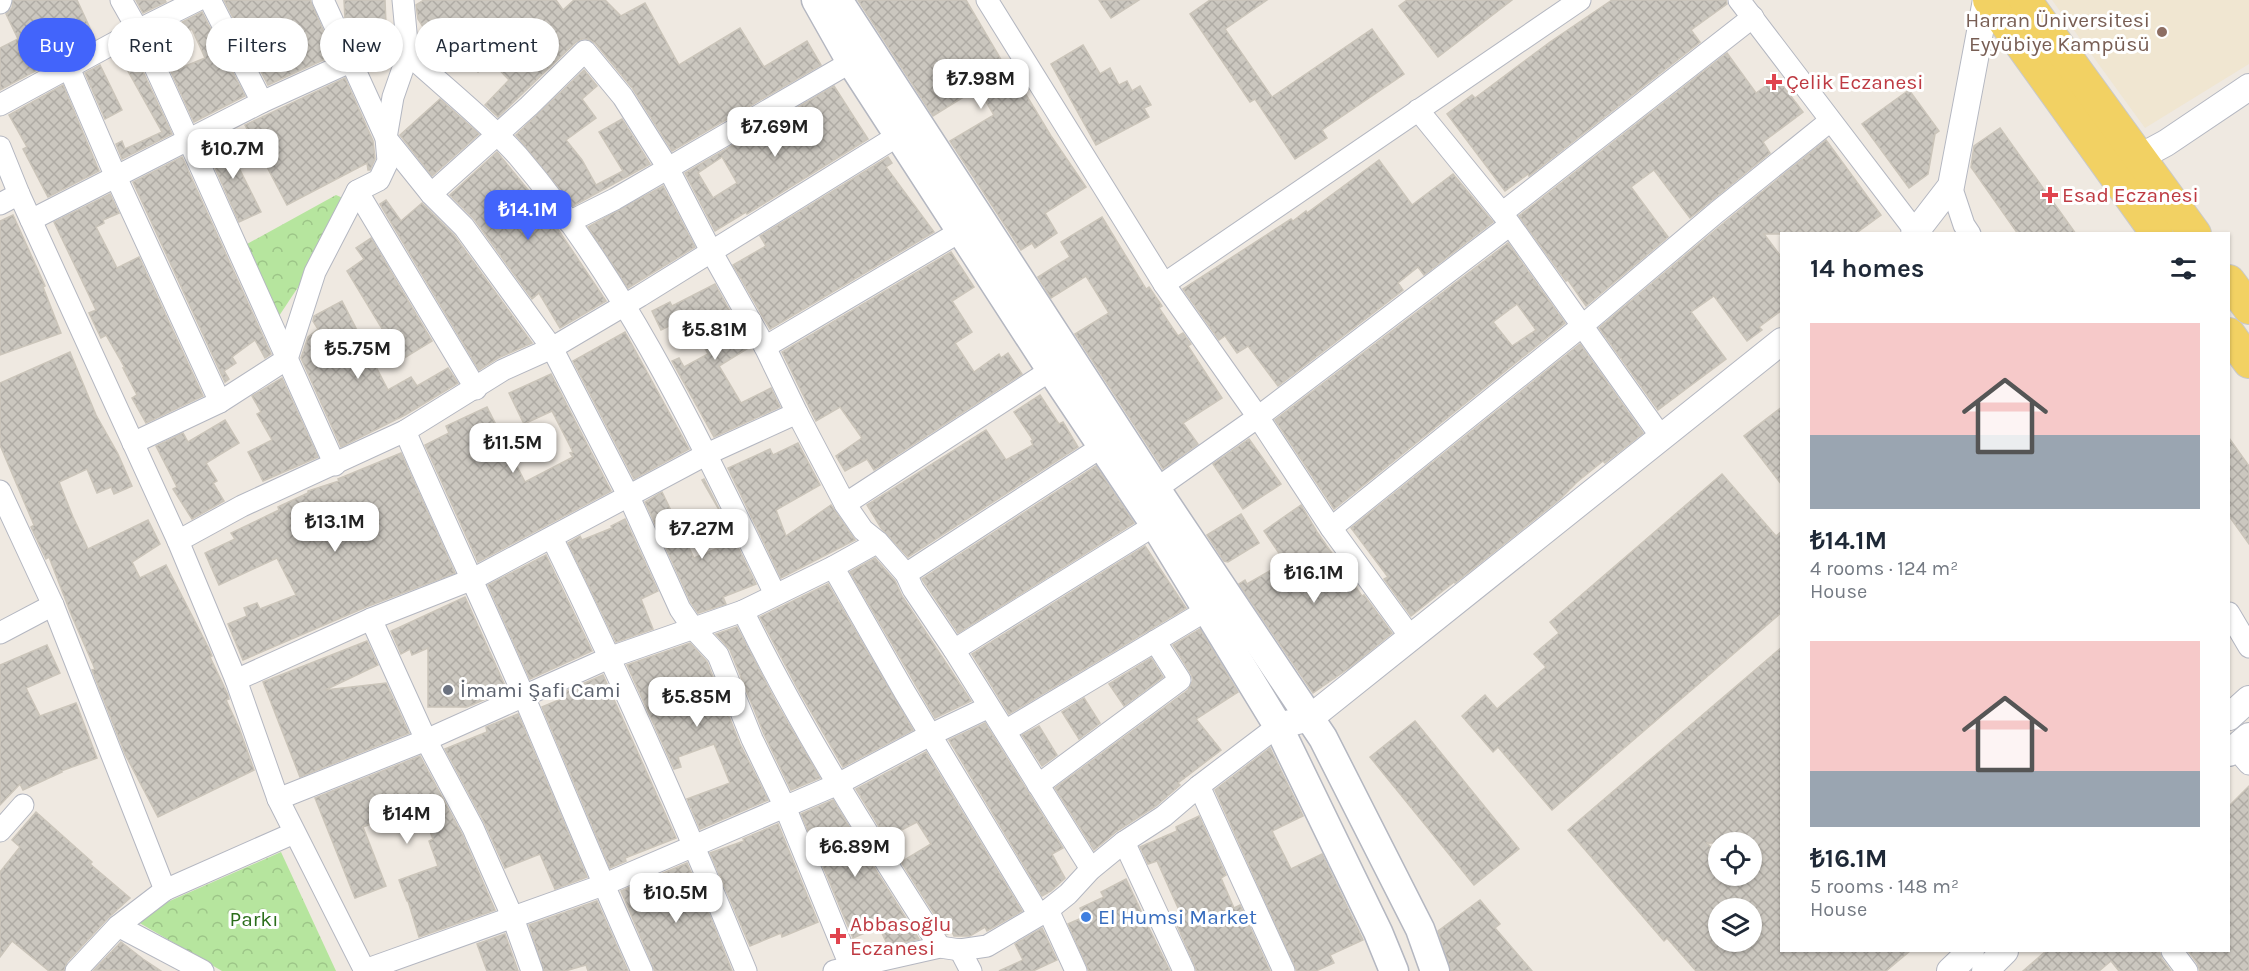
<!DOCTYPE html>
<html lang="en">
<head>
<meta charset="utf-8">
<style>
	body { margin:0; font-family:Karla,sans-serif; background:#f6f6f7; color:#1f2937; height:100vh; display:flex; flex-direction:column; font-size:22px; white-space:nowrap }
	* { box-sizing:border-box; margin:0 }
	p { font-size:20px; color:#747a83 }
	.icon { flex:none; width:33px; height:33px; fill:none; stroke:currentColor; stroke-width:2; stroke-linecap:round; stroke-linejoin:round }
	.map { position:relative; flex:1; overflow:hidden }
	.drawer { position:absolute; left:1780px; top:232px; width:450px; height:720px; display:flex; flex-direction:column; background:#fff; border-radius:0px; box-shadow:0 2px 4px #0004 }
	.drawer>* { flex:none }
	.banner { position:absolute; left:18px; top:18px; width:570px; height:54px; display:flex; gap:12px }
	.fabs { position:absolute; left:1708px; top:832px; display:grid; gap:12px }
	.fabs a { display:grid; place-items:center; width:54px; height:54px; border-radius:50%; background:#fff; box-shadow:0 2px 4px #0004; font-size:30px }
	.price { position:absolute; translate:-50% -51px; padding:0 14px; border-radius:12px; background:#fff; color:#222; font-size:20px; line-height:39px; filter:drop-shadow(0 2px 3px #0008) }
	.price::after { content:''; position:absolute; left:50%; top:36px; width:18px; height:14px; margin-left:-9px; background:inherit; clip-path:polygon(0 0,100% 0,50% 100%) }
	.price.current { background:#4264fb; color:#fff }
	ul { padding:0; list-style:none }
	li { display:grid; align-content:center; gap:12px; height:318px; padding:0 30px }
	li span { display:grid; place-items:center; height:186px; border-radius:0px; color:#555 }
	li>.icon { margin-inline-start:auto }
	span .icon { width:108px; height:108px; fill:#fffc; stroke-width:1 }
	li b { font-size:26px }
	h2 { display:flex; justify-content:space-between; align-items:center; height:72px; padding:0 30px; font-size:26px }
	.chip { padding:0 21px; border-radius:27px; background:#fff; box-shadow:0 2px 4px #0004; font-size:21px; line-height:54px }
	.chip.current { background:#4264fb; color:#fff }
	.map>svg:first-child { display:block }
	.education { fill:#f0e6d1 }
	.forest { fill:url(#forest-crowns) }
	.building { fill:url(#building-cross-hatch); stroke:#cbc5ba; stroke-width:1.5; fill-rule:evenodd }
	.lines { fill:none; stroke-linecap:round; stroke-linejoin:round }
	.minor-casing { stroke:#b4b7c1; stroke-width:23 }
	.tertiary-casing { stroke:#b4b7c1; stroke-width:28 }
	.secondary-casing { stroke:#b4b7c1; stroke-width:31 }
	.primary-casing { stroke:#c9c9c9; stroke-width:34 }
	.minor { stroke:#fff; stroke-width:21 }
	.tertiary { stroke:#fff; stroke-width:26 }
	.secondary { stroke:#fff; stroke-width:28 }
	.primary { stroke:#f2d163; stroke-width:32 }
	.education-dot { fill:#8d6e63; stroke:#fff; stroke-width:2 }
	.health-dot { fill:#e0444e; stroke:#fff; stroke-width:2 }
	.worship-dot { fill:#6b7280; stroke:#fff; stroke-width:2 }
	.shop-dot { fill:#3f7fe0; stroke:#fff; stroke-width:2 }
	.labels { text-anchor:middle; stroke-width:6; stroke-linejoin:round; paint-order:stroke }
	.education-label { font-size:21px; fill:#785e54; stroke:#fff; text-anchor:end }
	.health-label { font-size:21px; fill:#be3a42; stroke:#fff; text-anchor:start }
	.worship-label { font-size:21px; fill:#5b616d; stroke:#fff; text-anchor:start }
	.shop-label { font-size:21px; fill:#366cbe; stroke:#fff; text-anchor:start }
	.park-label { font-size:21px; fill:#2c6e1b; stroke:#fff }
</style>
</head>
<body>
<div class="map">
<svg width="2249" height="971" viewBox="0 0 2249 971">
	<defs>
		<pattern id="forest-crowns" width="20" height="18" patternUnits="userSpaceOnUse" patternTransform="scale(1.5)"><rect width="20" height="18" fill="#b6e59e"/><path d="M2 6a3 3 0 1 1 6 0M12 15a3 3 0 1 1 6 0" fill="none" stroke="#9dc588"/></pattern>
		<pattern id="building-cross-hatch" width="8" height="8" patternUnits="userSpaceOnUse" patternTransform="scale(1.5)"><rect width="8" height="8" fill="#cbc7bf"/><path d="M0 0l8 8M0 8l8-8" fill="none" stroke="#afaba4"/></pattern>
	</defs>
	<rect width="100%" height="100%" fill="#efe9e1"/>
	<path class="education" d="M2052 0H2249V64L2145 128Z"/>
	<g class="forest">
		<path d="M336 195 345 199 330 239 277 319 247 244Z"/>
		<path d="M281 852 336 971H222L131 918Z"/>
	</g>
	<g class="building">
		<path d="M13 0H77L95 39 0 90V48L18 39 6 14 12 8Z"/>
		<path d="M136 0H165L166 2 143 13Z"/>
		<path d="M224 0H310L334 55 268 85Z"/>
		<path d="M344 0H385L386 24 349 27 345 19Z"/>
		<path d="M424 0H556L563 10 574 0H605L621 16 645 3 679 65 740 28 764 67 807 41 821 65 672 151 633 89 595 43 588 39H582L576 42 498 117 485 105 509 80 490 60 478 72 465 60 455 71 444 60 441 61 432 41 418 19 416 5Z"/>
		<path d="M858 0H966L1013 80 1016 78 1051 136 1086 187 1045 213 1057 233 1035 248 1032 243 1021 250 950 141 994 115 978 88 933 116Z"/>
		<path d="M1099 0H1139L1111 18Z"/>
		<path d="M1210 0H1267L1225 29 1272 97 1372 29 1404 74 1322 130 1327 138 1295 159 1255 99 1250 102 1190 14Z"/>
		<path d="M1407 0H1512L1438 57 1399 6Z"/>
		<path d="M1612 0H1726L1727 4 1691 30 1700 42 1529 176 1528 174 1505 191 1447 114 1472 95 1475 98 1550 42Z"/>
		<path d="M202 12 245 96 194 122 171 72 205 58 192 29 160 46 155 36Z"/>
		<path d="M1083 45 1100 74 1110 68 1119 85 1127 81 1132 91 1140 86 1151 105 1144 108 1149 117 1096 145 1051 64Z"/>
		<path d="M132 48 172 134 122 159 116 144 122 141 125 149 162 132 119 55Z"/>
		<path d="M1727 53 1756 93 1777 78 1803 112 1763 142 1770 153 1690 218 1654 170 1631 187 1668 237 1586 306 1568 280 1566 281 1519 216Z"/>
		<path d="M100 65 122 110 105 119 85 73Z"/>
		<path d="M584 70 597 86 582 99 596 118 566 140 582 160 596 185 623 171 599 132 622 119 650 164 573 206 516 135Z"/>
		<path d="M345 78 373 141 375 159 370 170H368L367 163 287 205 245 125Z"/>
		<path d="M63 85 99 171 48 197 23 149 27 147 9 115Z"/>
		<path d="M834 86 868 139 747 214 746 212 715 231 685 173ZM722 157 737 183 713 198 698 173Z"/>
		<path d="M1909 90 1939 131 1935 134 1928 174 1909 188 1862 124Z"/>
		<path d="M440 99 479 134 432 176 400 135Z"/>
		<path d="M2000 128 2076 234H2018L1971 167 1974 146Z"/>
		<path d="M223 136 261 212 239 222 205 145Z"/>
		<path d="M1826 140 1881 215 1855 234H1764L1782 258V310L1759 327 1762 330 1747 341 1714 296 1691 312 1726 359 1658 410 1599 328 1725 222Z"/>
		<path d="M497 152 547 213 606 301 560 328 539 293 532 299 474 219 450 195Z"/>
		<path d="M182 157 271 354 265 358 255 340 232 357 236 363 224 371 229 379 225 382 133 182Z"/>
		<path d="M888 157 892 163 886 167 934 232 770 329 733 265 766 246 760 236Z"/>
		<path d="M1379 160 1412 205 1453 174 1493 222 1424 275 1418 267 1398 283 1403 290 1278 386 1248 346 1237 353 1225 336 1219 340 1183 289 1291 219 1293 221 1306 211 1307 213Z"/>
		<path d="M663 186 695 247 628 288 588 227Z"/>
		<path d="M110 194 119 213 103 220 104 223 96 227 117 268 139 257 203 396 146 423 132 398 137 395 123 368H125L106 335 101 338 89 313 96 310 54 222Z"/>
		<path d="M386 200 401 221 422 203 454 235 532 343 498 358 479 370 380 204Z"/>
		<path d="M13 215 45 286 43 287 61 333 0 355V221Z"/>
		<path d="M1102 217 1146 289 1149 287 1162 306 1159 308 1178 336 1183 333 1191 344 1188 346 1222 398 1183 423 1198 444 1163 469 1075 334 1109 313 1086 276 1051 298 1038 277 1070 257 1061 242Z"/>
		<path d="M371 238 432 341 401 360 347 271 364 259 356 248Z"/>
		<path d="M1508 243 1565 323 1334 509 1275 420ZM1517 304 1536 330 1512 346 1493 322Z"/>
		<path d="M951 252 974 287 952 301 972 332 955 343 974 372 999 354 1001 358 1008 353 1022 374 874 470 867 459 845 471 836 456 862 438 840 407 816 421 782 352Z"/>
		<path d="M715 284 750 347 719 366 741 403 771 388 780 407 714 437 672 361 679 358 684 367 708 354 687 317 661 330 652 311 670 302 672 306Z"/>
		<path d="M342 301 388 390 411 377 417 386 448 368 458 383 405 415 341 447 301 358 308 337 318 329 313 321 314 316Z"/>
		<path d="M625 332 689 449 634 479 573 361Z"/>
		<path d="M1580 344 1643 433 1605 463 1603 461 1577 482 1560 499 1455 583 1454 582 1411 616 1384 579 1388 577 1351 528Z"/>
		<path d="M70 352 96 415 118 454 132 486 114 494 111 487 97 493 87 469 59 482 73 517 88 549 148 520 160 544 132 562 140 578 166 565 208 647 212 656 210 657 228 695 229 699 226 700 239 728 254 770 158 817 125 754 92 670 95 669 71 614 49 557 46 559 31 527 34 525 0 445V383Z"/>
		<path d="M551 374 611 491 478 562 425 445 449 433 446 426 487 407 525 482 573 457 570 453 573 452 552 411 524 424 509 393Z"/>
		<path d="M282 378 318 457 263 481 248 452 272 440 257 414 261 412 252 396Z"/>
		<path d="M1040 395 1059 424 1063 422 1078 447 908 557 881 528 867 505 986 430 1006 460 1033 445 1031 441 1033 440 1014 412Z"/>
		<path d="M1782 407V485L1744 436Z"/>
		<path d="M225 420 239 443 206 463 217 481 213 483 224 501 192 519 173 489 177 487 156 446 183 433 188 442Z"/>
		<path d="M2229 438 2249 466V544L2229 516Z"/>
		<path d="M1249 439 1281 484 1243 509 1213 464Z"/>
		<path d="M798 443 820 485 776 510 786 536 831 505 855 540 781 578 728 468 770 449 773 455Z"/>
		<path d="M401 453 455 573 366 607 243 660 228 624 247 616 244 608 257 603 260 609 296 595 277 558 219 585 205 553 235 539 231 533 279 510 278 507 308 493V491L339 481 338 479Z"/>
		<path d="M1096 466 1134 523 958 633 922 579Z"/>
		<path d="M1722 474 1776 536 1782 531V612L1552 810 1498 747 1493 752 1462 716 1485 695 1497 709 1546 667 1534 654 1559 633 1550 622Z"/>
		<path d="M704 479 736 543 756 584 723 597 726 604 698 613 691 603 645 502 662 492 694 558 718 548 710 529 726 522 702 480Z"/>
		<path d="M1301 505 1317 532 1362 596 1364 595 1392 633 1349 668 1313 693 1239 584 1245 580 1247 584 1285 562 1264 531Z"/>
		<path d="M1241 514 1259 543 1228 562 1224 561 1207 535Z"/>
		<path d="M625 519 658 591 641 599 653 629 616 642 568 543 580 536 582 540 612 528 611 526Z"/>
		<path d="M1145 546 1186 608 1009 714 972 654Z"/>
		<path d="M546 555 592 651 530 679 488 585Z"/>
		<path d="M875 558 895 581 902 596 971 701 935 718 850 572Z"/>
		<path d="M828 584 913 730 843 767 799 691 760 617Z"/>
		<path d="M465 597 507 690 467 707H428V648L412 655 410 649 401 654 391 631Z"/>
		<path d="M737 627 777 704 820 778 791 790 764 734 730 650 716 634Z"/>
		<path d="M1200 629 1238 692 1196 719 1221 750 1178 783 1180 785 1156 806 1117 831 1094 850 1055 788 1188 690 1193 680 1191 674 1173 645Z"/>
		<path d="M367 641 378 665 325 690 386 683 409 733 300 777 263 682Z"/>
		<path d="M690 643 707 662 740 744 768 800 700 829 687 799 730 783 714 744 678 757 681 767 674 769 627 665ZM679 677 691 703 658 716 648 690Z"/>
		<path d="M47 645 60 673 26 688 40 716 76 703 97 758 61 771 62 772 23 790 20 784 0 805V665Z"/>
		<path d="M1782 647V951H1910L1886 971H1696L1667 938 1664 941 1568 830ZM1707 843H1752V876H1719V857ZM1719 909H1752V942H1719Z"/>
		<path d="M1151 658 1163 677 1124 706 1109 684Z"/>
		<path d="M603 675 676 838 625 858 626 861 610 868 542 707 566 697 564 692Z"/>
		<path d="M1084 698 1100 723 1079 739 1062 712Z"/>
		<path d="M518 714 587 877 555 889 540 854 505 868 484 822 445 749 487 732 486 727Z"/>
		<path d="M1415 721 1519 849 1474 885 1370 757Z"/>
		<path d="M985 723 1063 848 1052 854 1065 878 1051 891 1042 896 949 740Z"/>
		<path d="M1039 726 1057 755 1042 766 1022 735Z"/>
		<path d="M1270 748 1303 816 1272 831 1291 869 1322 854 1363 940 1330 955 1334 963 1316 971H1297L1215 790Z"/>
		<path d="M926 752 1022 911 987 931 985 927 970 936H954L952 932 947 934 901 862 931 844 917 822 886 838 856 789Z"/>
		<path d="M420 756 462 834 495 910 419 937 408 901H407L399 880 438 866 429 841 433 839 419 805 363 827 386 886 355 898 315 798Z"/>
		<path d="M2249 786V971H2200L2197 963 2188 951H2229V806Z"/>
		<path d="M833 800 877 872 919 939 888 946 879 927 853 938 801 814Z"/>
		<path d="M36 812 92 862 90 864 130 898 109 917 67 962 64 971H49L12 941 0 957V872L20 847 12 840Z"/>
		<path d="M1199 816 1226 875 1221 878 1234 908 1240 905 1270 971H1197L1176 923 1183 919 1157 861 1148 864 1140 847 1177 831 1176 827Z"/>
		<path d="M778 824 818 922 782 937 781 933 750 946 710 853 744 841 743 839Z"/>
		<path d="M687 863 712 921 732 971H655L621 891Z"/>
		<path d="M1126 879 1149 928 1170 971H1089L1068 924 1084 917 1080 908 1104 897 1101 892Z"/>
		<path d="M1480 900 1500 924 1495 928 1532 971H1451L1438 931Z"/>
		<path d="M597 901 628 971H588L586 965 565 971H544L529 925Z"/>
		<path d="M1042 928 1057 960 1033 971H999L1023 960 1015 944Z"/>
		<path d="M505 934 518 971H487L477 944Z"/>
		<path d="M121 942 143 959 161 971 94 970Z"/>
		<path d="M2046 951H2159L2162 959 2171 971H2119L2111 961 2099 971H2023Z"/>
	</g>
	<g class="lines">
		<g class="minor-casing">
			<g id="minor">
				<path d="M121 0 138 30 188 139 335 465"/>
				<path d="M210 0 262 102"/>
				<path d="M323 0 386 138 431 194 464 227 552 348 629 497 680 609 693 628 718 655 752 739 785 807 851 968"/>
				<path d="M987 0 1164 284 1258 417 1331 528 1412 639"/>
				<path d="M1739 0 1916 232"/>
				<path d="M0 3 1 0"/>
				<path d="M408 54C443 86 487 121 518 156 627 283 702 445 775 594"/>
				<path d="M69 68 116 177 220 402"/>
				<path d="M0 105 138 30 198 0"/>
				<path d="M1418 110 1502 213 1662 438"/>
				<path d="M0 147 19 194 178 541 236 680 278 799 365 971"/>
				<path d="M1951 186 1964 225 1970 234"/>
				<path d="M357 191 476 389"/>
				<path d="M431 194 529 106 585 51 623 97 668 168 711 251 765 347 961 231"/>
				<path d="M0 204 19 194"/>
				<path d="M1502 213 1753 17"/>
				<path d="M31 220 262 102 352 61"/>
				<path d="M569 222 615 199 851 62"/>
				<path d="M1164 284 1580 0"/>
				<path d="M765 347 797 413"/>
				<path d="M405 431C443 519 484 604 522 692 562 785 600 879 642 971"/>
				<path d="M133 443 220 402 287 359 315 272 357 191 379 180 388 161 386 138 393 97 408 54 403 0"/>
				<path d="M1156 489 1258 417 1510 225"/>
				<path d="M0 491 53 605 165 890"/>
				<path d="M845 504 1051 370"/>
				<path d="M1331 528 1582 326 1717 212 1830 121"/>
				<path d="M552 538C622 680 686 824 746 971"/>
				<path d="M178 541 242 506 405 431 503 370 552 348 640 296 899 135"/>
				<path d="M833 567 904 691 1039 915"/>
				<path d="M906 574 1103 446"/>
				<path d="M743 611C800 728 870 838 940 947"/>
				<path d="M2229 613 2249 647"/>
				<path d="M371 619 426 740 473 828 513 918 532 971"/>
				<path d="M0 633 53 605"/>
				<path d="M954 650 1155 525"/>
				<path d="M236 680 371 619 473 579 707 454 797 413 845 504 863 530 878 542 906 574 913 589 954 650 1091 869"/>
				<path d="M1005 731 1207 610"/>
				<path d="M2235 748 2249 764"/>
				<path d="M1038 785 1180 680 1155 641"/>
				<path d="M1199 786 1284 971"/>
				<path d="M278 799 426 740 611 657 743 611 833 567 878 542"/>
				<path d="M0 831 23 805"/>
				<path d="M1124 842 1184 971"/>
				<path d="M1048 910 1076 971"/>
				<path d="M118 926 203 971"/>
				<path d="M960 950 971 971"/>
				<path d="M2172 951 2187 971"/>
				<path d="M365 970 603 885 838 784 930 735 989 707"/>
				<path d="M76 971 118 926 165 890 294 833"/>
				<path d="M834 971 940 947 960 950 987 946 1048 910 1068 894 1091 869 1124 842 1164 816 1199 786 1278 726"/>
			</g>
		</g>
		<g class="tertiary-casing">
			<g id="tertiary">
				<path d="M2140 157 2166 143 2249 87"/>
				<path d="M1914 234 1951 186 1986 0"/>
				<path d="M2229 717 2249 699"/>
				<path d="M1278 726 1310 718 1782 341"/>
				<path d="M2229 753 2249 736"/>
				<path d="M1950 971 1971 951"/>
				<path d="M1985 971 2005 951"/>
			</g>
		</g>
		<g class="secondary-casing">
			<g id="secondary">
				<path d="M816 0 851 62 1051 370 1155 525 1278 726 1378 932 1394 971"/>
				<path d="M838 0 1156 489 1323 738 1420 929 1435 971"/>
			</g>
		</g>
		<g class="primary-casing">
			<g id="primary">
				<path d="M1989 0 2157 234"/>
				<path d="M2025 0 2195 234"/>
				<path d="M2229 281 2249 308"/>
				<path d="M2229 334 2249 362"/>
			</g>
		</g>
		<use href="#minor" class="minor"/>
		<use href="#tertiary" class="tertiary"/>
		<use href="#secondary" class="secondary"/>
		<use href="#primary" class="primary"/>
	</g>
	<circle class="education-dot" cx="2162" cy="32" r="6"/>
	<g class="health-dot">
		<path d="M1771 73h6v6h6v6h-6v6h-6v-6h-6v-6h6z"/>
		<path d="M2047 186h6v6h6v6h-6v6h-6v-6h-6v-6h6z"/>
		<path d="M835 927h6v6h6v6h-6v6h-6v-6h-6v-6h6z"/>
	</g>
	<circle class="worship-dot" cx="448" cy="690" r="6"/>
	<circle class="shop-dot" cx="1086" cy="917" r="6"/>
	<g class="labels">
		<g class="education-label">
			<text x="2150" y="27">Harran Üniversitesi<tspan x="2150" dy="24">Eyyübiye Kampüsü</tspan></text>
		</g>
		<g class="health-label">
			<text x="1786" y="89">Çelik Eczanesi</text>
			<text x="2062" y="202">Esad Eczanesi</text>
			<text x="850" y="931">Abbasoğlu<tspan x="850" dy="24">Eczanesi</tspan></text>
		</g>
		<g class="worship-label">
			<text x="460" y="697">İmami Şafi Cami</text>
		</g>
		<g class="shop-label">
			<text x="1098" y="924">El Humsi Market</text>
		</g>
		<g class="park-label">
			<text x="254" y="926">Parkı</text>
		</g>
	</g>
</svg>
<div class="fabs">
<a><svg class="icon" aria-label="locate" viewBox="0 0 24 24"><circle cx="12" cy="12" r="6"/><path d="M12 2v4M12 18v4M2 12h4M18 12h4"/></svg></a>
<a><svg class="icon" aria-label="layers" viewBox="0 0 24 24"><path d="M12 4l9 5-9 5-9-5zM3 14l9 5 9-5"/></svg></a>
</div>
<b class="price" style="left:981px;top:110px">₺7.98M</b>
<b class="price" style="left:775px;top:158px">₺7.69M</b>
<b class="price" style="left:233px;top:180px">₺10.7M</b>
<b class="price current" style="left:528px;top:241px">₺14.1M</b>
<b class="price" style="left:715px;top:361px">₺5.81M</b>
<b class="price" style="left:358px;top:380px">₺5.75M</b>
<b class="price" style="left:513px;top:474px">₺11.5M</b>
<b class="price" style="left:335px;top:553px">₺13.1M</b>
<b class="price" style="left:702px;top:560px">₺7.27M</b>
<b class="price" style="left:1314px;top:604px">₺16.1M</b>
<b class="price" style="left:697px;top:728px">₺5.85M</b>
<b class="price" style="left:407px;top:845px">₺14M</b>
<b class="price" style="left:855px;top:878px">₺6.89M</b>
<b class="price" style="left:676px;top:924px">₺10.5M</b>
<div class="banner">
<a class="chip current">Buy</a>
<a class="chip">Rent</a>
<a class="chip">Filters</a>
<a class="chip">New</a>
<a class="chip">Apartment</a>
</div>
<section class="drawer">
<h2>14 homes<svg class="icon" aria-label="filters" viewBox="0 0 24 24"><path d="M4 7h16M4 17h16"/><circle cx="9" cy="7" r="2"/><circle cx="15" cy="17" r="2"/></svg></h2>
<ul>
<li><span style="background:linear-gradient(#f6c9c9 60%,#9aa5b1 0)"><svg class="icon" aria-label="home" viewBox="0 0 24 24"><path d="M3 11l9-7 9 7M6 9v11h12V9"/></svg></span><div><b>₺14.1M</b><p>4 rooms · 124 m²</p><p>House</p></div></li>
<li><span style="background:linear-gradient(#f6c9c9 70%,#9aa5b1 0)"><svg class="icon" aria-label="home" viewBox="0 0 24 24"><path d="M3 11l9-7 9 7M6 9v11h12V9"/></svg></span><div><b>₺16.1M</b><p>5 rooms · 148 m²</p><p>House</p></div></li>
</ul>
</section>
</div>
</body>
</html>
